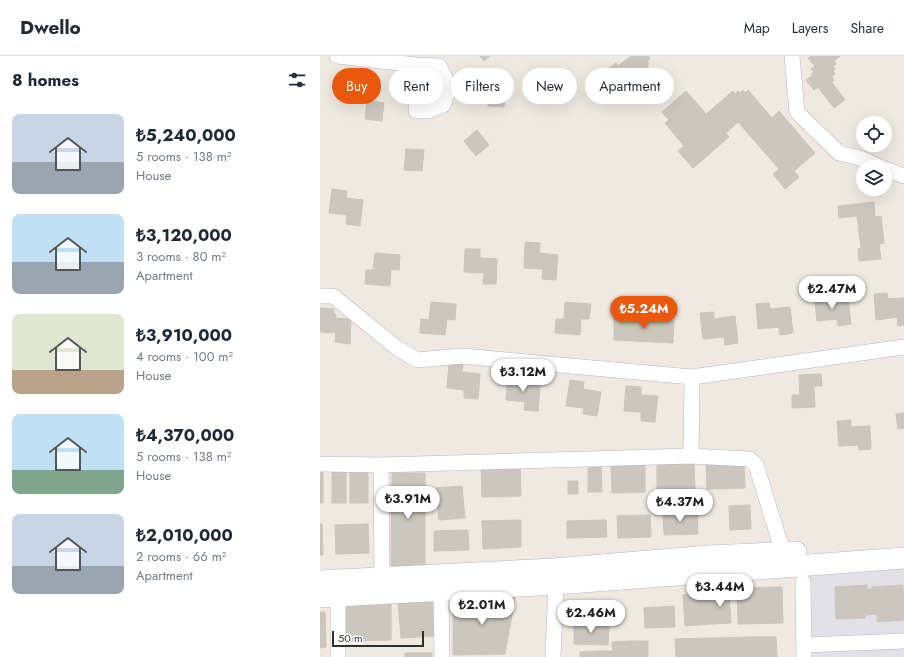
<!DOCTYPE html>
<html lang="en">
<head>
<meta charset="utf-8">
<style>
	body { margin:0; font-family:Jost,sans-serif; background:#f6f6f7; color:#1f2937; height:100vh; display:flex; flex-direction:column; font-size:15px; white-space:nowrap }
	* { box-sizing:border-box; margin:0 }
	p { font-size:13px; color:#747a83 }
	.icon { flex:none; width:22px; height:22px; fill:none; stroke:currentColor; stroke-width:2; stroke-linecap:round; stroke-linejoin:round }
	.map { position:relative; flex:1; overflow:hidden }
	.side { display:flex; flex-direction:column; background:#fff; width:320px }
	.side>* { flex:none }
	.top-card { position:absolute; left:12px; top:12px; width:380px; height:36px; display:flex; gap:8px }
	.controls { position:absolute; left:536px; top:60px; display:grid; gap:8px }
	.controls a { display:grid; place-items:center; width:36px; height:36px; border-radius:50%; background:#fff; box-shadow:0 4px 16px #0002; font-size:20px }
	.scale { position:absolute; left:12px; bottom:10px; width:92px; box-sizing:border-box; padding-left:4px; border:2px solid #2e2e2e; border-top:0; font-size:11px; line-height:14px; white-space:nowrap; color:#2e2e2e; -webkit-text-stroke:3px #fff; paint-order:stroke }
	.price { position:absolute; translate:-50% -34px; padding:0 9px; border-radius:14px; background:#fff; color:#222; font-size:13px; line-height:26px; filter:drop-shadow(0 1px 2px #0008) }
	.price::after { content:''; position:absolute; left:50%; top:24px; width:12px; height:9px; margin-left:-6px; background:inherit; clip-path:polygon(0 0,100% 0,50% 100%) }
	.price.active { background:#ea580c; color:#fff }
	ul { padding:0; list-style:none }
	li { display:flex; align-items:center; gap:12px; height:100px; padding:0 12px }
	li span { display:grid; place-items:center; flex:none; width:112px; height:80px; border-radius:8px; color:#555 }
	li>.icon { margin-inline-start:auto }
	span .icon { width:48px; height:48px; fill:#fffc; stroke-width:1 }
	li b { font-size:17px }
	h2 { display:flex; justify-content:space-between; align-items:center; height:48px; padding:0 12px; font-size:17px }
	.tag { padding:0 14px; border-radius:18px; background:#fff; box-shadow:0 4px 16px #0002; font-size:14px; line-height:36px }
	.tag.active { background:#ea580c; color:#fff }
	header { display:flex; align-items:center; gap:24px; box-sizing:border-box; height:56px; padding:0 20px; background:#fff; border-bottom:1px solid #e0e1e3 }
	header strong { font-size:19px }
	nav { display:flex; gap:22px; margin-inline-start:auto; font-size:14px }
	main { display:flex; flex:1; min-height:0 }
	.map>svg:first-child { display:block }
	.industrial { fill:#e3e1e8 }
	.building { fill:#cbc7bf; stroke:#cbc5ba }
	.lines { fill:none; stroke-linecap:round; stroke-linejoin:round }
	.minor-casing { stroke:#b4b7c1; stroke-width:16 }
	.secondary-casing { stroke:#b4b7c1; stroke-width:22 }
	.minor { stroke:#fff; stroke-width:15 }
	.secondary { stroke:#fff; stroke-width:21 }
</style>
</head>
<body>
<header>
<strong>Dwello</strong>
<nav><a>Map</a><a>Layers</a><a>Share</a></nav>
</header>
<main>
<section class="side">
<h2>8 homes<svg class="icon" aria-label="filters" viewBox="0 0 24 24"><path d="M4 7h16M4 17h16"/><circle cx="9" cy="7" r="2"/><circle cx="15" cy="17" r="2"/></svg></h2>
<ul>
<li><span style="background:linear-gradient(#c9d6e8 60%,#9aa5b1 0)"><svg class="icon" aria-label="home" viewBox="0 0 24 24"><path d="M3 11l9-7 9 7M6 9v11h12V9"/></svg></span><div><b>₺5,240,000</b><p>5 rooms · 138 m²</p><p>House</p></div></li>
<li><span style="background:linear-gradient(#bfe0f5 60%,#9aa5b1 0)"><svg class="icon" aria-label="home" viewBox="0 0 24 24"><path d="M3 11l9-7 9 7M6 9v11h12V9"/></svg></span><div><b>₺3,120,000</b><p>3 rooms · 80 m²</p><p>Apartment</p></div></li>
<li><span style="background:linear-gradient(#dfe7d0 70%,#b9a48a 0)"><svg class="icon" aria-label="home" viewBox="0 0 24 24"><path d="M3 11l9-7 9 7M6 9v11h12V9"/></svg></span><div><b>₺3,910,000</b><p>4 rooms · 100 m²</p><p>House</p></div></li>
<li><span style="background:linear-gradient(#bfe0f5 70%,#7fa58c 0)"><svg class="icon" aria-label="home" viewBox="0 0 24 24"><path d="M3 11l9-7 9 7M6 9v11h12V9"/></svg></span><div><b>₺4,370,000</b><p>5 rooms · 138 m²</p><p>House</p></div></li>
<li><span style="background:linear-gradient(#c9d6e8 65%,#9aa5b1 0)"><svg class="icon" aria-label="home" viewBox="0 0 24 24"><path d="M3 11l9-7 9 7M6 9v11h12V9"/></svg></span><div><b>₺2,010,000</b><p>2 rooms · 66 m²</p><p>Apartment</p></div></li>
</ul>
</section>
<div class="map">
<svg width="584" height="601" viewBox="0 0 584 601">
	<rect width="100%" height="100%" fill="#efe9e1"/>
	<path class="industrial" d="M584 504V601H488L484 511Z"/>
	<g class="building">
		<path d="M160 0H170L164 5Z"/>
		<path d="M311 0H328L330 3 327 5 329 8 327 10 329 13 297 38 289 28 284 32 276 22 296 7 298 10Z"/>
		<path d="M491 0H520L514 5 516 8 513 10 515 13 513 15 515 18 512 20 514 24 512 26 525 44 514 52 498 31 494 34 486 24 492 20 491 18 494 16 491 13 495 10 488 2Z"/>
		<path d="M169 32 185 33 184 51 168 50Z"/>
		<path d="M423 34 425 37 428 34 452 62 459 55 495 97 474 115 479 121 465 133 453 118 459 113 418 66 406 77 409 81 373 112 358 95 364 90 345 67 349 64 342 56 366 35 386 58 413 35 415 38 418 35 420 37Z"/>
		<path d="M47 44 64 47 62 65 45 63Z"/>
		<path d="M157 74 169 89 156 100 144 85Z"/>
		<path d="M86 93 104 94 102 115 84 114Z"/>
		<path d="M12 133 27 135 26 142 43 144 40 170 26 168 27 159 9 157Z"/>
		<path d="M554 146 555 161 561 160 564 187 559 188 561 203 539 205 538 193 541 192 537 160 519 162 518 150Z"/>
		<path d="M205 186 220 187 219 197 238 199 236 224 222 223 223 213 204 212Z"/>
		<path d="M145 193H160V202L177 203 176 228H163L164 217 144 216Z"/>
		<path d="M55 197 80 199 79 214 71 213 70 230 45 228 46 214H53Z"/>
		<path d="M507 237 508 245 528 242 531 268 518 270 517 263 497 265 494 238Z"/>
		<path d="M567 237 568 243 584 242V269L578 270 577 261 556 264 554 238Z"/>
		<path d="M111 246 136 248 135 264 127 263 125 279 100 277 101 263 109 264Z"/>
		<path d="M245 246 271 248 269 263H261L260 279 235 277 236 263H244Z"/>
		<path d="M449 247 450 253 470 251 473 277 460 279 459 271 438 273 436 248Z"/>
		<path d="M0 252 14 253V258H16L15 262 31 263 30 288 15 286 16 277 0 276Z"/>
		<path d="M394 256V263L415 260 418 287 405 289 404 281 383 283 380 257Z"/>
		<path d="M294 262 354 265 353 287 294 284Z"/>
		<path d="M129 307 143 308 142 316 160 318 158 343 144 342V334L127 332Z"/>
		<path d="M501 318 502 330H494L495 351 472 352V339H480L479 319Z"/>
		<path d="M188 320 203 321 202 329 220 330 218 355 204 354 205 346 186 344Z"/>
		<path d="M250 324 264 326 263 333 281 336 277 360 263 358 264 352 246 350Z"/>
		<path d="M306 330 321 331V339L338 340 335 366 321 365V356L304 355Z"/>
		<path d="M584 357V372L578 373 576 358Z"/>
		<path d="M531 364V371L550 370 551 393 539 394 538 389 519 390 517 365Z"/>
		<path d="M424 406 425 432 387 433 386 408Z"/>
		<path d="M374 408 375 434 337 435V409Z"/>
		<path d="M325 409V436L292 437 291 410Z"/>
		<path d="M200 410 201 440 162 441 161 411Z"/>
		<path d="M281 411 282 436H268V412Z"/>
		<rect x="0" y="413" width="3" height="34"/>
		<rect x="12" y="413" width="14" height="34"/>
		<rect x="30" y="413" width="18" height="34"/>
		<path d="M72 417H105V510H71Z"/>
		<rect x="248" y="425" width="10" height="13"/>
		<path d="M142 430 145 462 119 464 116 432Z"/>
		<path d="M430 449 431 473 410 474 409 450Z"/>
		<path d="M377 455 378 478 344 479 343 456Z"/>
		<path d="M330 459 331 481 298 482 297 460Z"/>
		<path d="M201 464V491L163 493 162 465Z"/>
		<path d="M286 464 287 481 247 482V465Z"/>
		<path d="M0 468H2L3 499H0Z"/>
		<path d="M48 468 49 497 16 498 15 469Z"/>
		<path d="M148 474 149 494 114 495V475Z"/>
		<path d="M547 529V533H552V531L583 529 584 564 557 566V558L545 559V562L516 563 515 531Z"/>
		<path d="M462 531 463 567 418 568 417 532Z"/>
		<path d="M409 537 411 567 392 568 390 538Z"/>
		<path d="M390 538 392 568 365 570 363 539Z"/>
		<path d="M195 541 185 598 133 599V545Z"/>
		<path d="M112 545 114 580 81 582 78 547Z"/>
		<path d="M71 548V584L26 585V549Z"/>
		<path d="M354 550 355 571 325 572 324 552Z"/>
		<path d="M0 556H5L6 591 0 592Z"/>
		<path d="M254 567 289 568 288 589 254 588Z"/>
		<path d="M431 581H456L457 601H431Z"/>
		<path d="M431 581V601H356L355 583Z"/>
		<rect x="311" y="585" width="17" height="16"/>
		<path d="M311 585V601H293L292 586Z"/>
		<path d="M278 595V601H260V596Z"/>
		<path d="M278 595H292L293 601H278Z"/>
		<rect x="85" y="597" width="27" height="4"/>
	</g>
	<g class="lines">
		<g class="minor-casing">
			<g id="minor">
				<path d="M17 0 96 9 119 10 130 31 123 49 108 55H96V9"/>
				<path d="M472 0 477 56 519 97 540 102 560 111"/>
				<path d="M565 113 584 120"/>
				<path d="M0 240H13L77 292 97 304 142 300 372 321 584 291"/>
				<path d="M371 400 372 321"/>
				<path d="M0 408 61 409 371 400 429 403 436 409 463 496"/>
				<path d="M61 409 62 522"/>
				<path d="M483 526 484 601"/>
				<path d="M121 535 122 601"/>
				<path d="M18 541V601"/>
				<path d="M484 589 584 585"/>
				<path d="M233 601 236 528 235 518"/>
			</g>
		</g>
		<g class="secondary-casing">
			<g id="secondary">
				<path d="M0 525 234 513 389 500 476 496"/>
				<path d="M0 541 236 528 584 502"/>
			</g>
		</g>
		<use href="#minor" class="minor"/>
		<use href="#secondary" class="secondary"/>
	</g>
</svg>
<div class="controls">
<a><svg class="icon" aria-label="locate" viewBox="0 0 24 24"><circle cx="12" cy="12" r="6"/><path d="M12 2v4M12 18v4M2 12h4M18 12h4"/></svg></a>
<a><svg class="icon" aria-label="layers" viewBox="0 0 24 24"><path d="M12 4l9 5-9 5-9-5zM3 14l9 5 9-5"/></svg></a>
</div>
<div class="scale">50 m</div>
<b class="price" style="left:512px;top:254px">₺2.47M</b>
<b class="price active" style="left:324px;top:274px">₺5.24M</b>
<b class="price" style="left:203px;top:337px">₺3.12M</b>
<b class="price" style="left:88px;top:464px">₺3.91M</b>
<b class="price" style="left:360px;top:467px">₺4.37M</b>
<b class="price" style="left:400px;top:552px">₺3.44M</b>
<b class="price" style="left:162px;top:570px">₺2.01M</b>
<b class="price" style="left:271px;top:578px">₺2.46M</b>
<div class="top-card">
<a class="tag active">Buy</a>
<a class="tag">Rent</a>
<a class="tag">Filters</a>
<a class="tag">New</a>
<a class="tag">Apartment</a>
</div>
</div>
</main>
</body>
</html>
